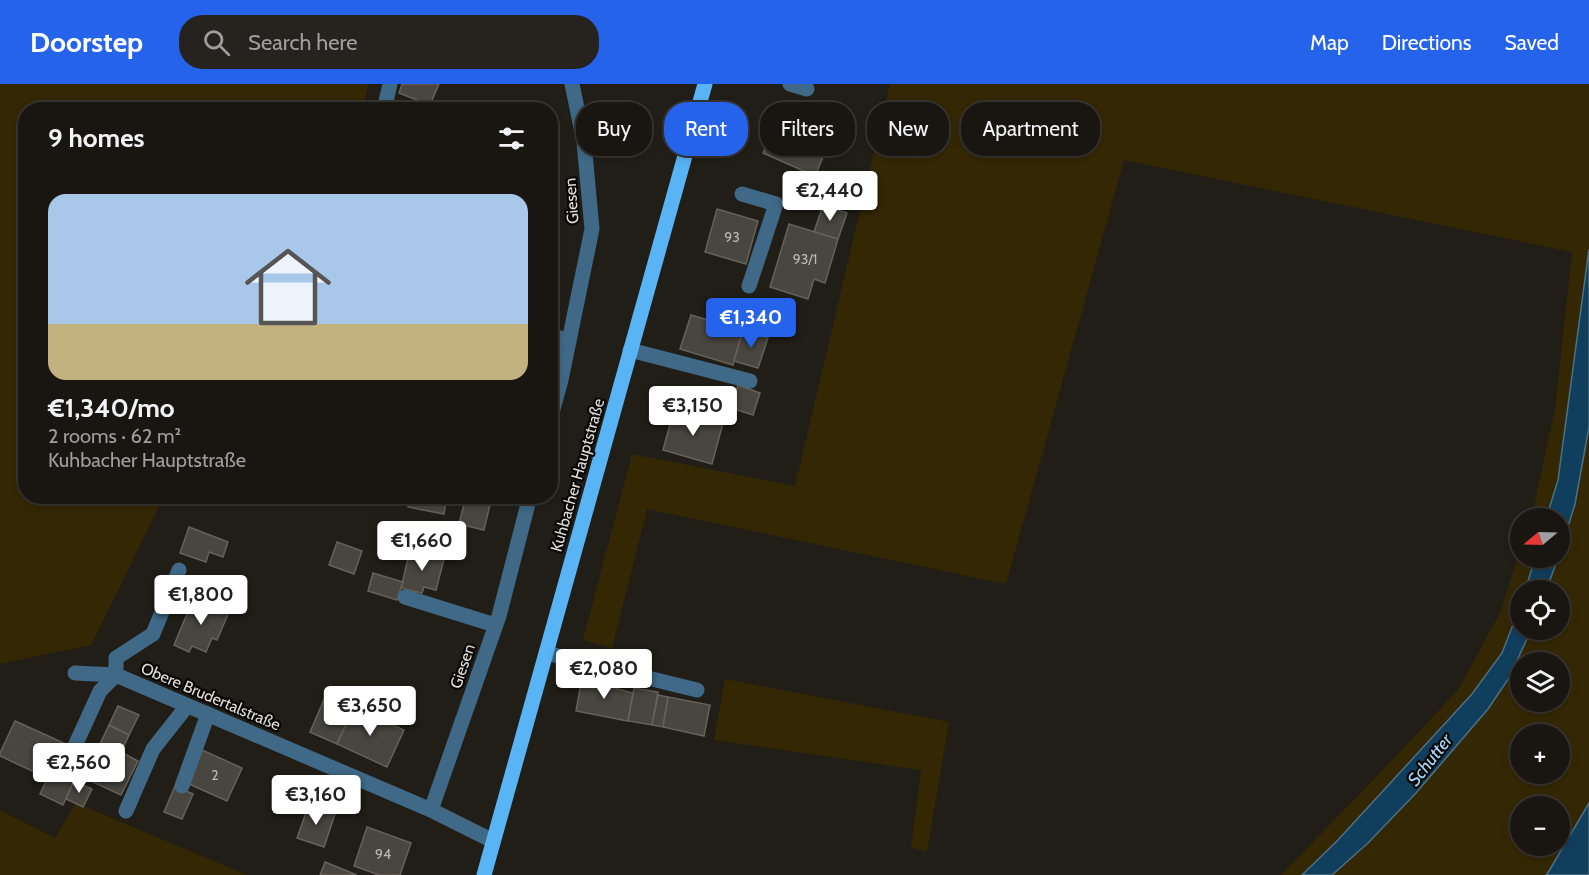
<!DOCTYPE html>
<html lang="en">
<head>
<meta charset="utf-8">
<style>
	body { margin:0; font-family:Cabin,sans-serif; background:#26231f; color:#f1f3f6; height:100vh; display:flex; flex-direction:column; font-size:22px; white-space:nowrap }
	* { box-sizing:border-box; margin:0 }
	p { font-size:20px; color:#9f9f9f }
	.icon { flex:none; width:33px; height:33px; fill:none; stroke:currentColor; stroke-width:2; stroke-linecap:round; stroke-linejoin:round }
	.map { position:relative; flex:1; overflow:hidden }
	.drawer { position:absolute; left:18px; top:18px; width:540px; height:402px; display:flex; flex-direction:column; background:#191611; border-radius:24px; box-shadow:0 3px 9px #0003,0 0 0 2px #373531 }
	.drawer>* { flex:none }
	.banner { position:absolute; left:576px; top:18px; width:570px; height:54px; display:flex; gap:12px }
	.needle { width:39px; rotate:251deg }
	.controls { position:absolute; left:1510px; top:424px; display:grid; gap:12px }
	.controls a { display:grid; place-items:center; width:60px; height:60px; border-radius:50%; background:#191611; box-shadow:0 3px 9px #0003,0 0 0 2px #373531; font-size:30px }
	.price { position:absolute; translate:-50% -51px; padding:0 14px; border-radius:6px; background:#fff; color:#222; font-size:20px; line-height:39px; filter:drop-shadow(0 2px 3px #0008) }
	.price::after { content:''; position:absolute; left:50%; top:36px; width:18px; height:14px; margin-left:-9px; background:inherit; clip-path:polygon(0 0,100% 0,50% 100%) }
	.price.current { background:#2563eb; color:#fff }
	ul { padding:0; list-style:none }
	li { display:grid; align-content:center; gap:12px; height:318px; padding:0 30px }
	li span { display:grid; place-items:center; height:186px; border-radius:18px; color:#555 }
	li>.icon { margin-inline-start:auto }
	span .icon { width:108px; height:108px; fill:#fffc; stroke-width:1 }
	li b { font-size:26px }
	h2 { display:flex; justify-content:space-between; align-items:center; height:72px; padding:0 30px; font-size:26px }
	.chip { padding:0 21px; border-radius:24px; background:#191611; box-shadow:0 3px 9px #0003,0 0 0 2px #373531; font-size:21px; line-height:54px }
	.chip.current { background:#2563eb; color:#fff }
	header { display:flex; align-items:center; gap:36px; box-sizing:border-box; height:84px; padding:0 30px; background:#2563eb; color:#fff }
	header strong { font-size:28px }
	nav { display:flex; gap:33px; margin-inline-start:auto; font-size:21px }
	.search { width:420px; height:54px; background:#26231f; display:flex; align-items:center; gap:15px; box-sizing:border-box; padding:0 21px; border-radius:24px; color:#9f9f9f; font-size:22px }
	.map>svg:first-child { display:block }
	.green { fill:#342704; fill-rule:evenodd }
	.water { fill:#103f5e; stroke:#4f6f84; stroke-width:1.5 }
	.building { fill:#49463f; stroke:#65625a; stroke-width:1.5 }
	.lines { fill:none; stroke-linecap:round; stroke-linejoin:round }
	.service { stroke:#3f6987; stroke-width:15 }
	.minor { stroke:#3f6987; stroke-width:15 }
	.primary { stroke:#58b4f4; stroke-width:15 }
	.labels { text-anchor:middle; stroke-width:4.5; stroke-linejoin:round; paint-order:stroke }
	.number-label { font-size:14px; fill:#bbb9b4 }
	.street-label { font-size:16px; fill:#e1dfdb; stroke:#090806 }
	.water-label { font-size:18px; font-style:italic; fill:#a7d7fc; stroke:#090806 }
</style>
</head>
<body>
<header>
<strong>Doorstep</strong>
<div class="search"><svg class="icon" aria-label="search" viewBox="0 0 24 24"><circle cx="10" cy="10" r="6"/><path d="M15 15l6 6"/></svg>Search here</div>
<nav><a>Map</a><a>Directions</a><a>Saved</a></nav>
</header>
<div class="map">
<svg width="1589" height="791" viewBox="0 0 1589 791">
	<rect width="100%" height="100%" fill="#211e17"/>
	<g class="green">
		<path d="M0 0H369L362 25 26 26V412L164 413 91 561 0 580Z"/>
		<path d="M890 0H1589V165L1558 396 1546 435H1531L1555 325 1572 168 1124 76 1006 500 647 425 612 564 583 556 632 370 795 402Z"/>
		<path d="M1589 343V786L1585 791H1332L1369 759 1416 709 1488 625 1509 594 1531 546H1560V507H1546L1558 474H1560V468L1575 420ZM1521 579H1560V618H1521ZM1521 651H1560V690H1521ZM1521 723H1560V762H1521Z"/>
		<path d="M1521 464V474H1535L1525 507H1521V520L1502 569 1472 610 1337 757 1302 791H1281L1379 690 1458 606 1500 529Z"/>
		<path d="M725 595 949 638 927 768 911 763 921 686 714 656Z"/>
		<path d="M76 719 247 791H0V726L55 754Z"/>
	</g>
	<g class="water">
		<path d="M1589 165V343L1575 420 1560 468V435H1546L1558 396Z"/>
		<path d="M1535 474H1558L1546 507H1525Z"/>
		<path d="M1521 520V546H1531L1509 594 1488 625 1416 709 1368 759 1332 791H1302L1337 757 1472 610 1502 569Z"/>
		<path d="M1589 719V791H1546L1549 787Z"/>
	</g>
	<g class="building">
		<path d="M402 0H439L430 21 399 9Z"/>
		<path d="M399 19 427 26H397Z"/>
		<path d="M778 33 795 40 797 34 809 40 807 45 822 51 817 64 825 68 815 92 763 69Z"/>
		<path d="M823 121 847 129 838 155 814 148Z"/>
		<path d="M717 125 758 137 746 180 705 168Z"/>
		<path d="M789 140 838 155 825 199 814 195 808 215 770 203Z"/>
		<path d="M691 231 743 246 733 281 680 265Z"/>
		<path d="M743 246 768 254 758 284 734 277Z"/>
		<path d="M738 301 760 309 753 331 731 324Z"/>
		<path d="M674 326 723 339 712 380 663 366Z"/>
		<path d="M410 412H447L444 430 408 423Z"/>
		<path d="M466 412H476L491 416 484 446 459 440Z"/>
		<path d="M189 443 228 458 223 473 209 468 206 478 180 469Z"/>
		<path d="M337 458 362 467 354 490 329 481Z"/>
		<path d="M410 466 444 475 436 506 424 503 422 509 401 504Z"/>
		<path d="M373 489 403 498 397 516 368 507Z"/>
		<path d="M184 497 198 502 188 527 175 522Z"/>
		<path d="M194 513 229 528 217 556 212 554 206 568 192 562 189 568 174 561Z"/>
		<path d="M582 594 618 601 617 605 633 609 628 637 576 627Z"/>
		<path d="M634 604 658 608 652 641 628 637Z"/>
		<path d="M326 611 354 623 337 660 310 648Z"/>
		<path d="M658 611 668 613 663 643 652 641Z"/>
		<path d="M668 613 710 621 704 652 663 643Z"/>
		<path d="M118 622 139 631 129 651 109 641Z"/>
		<path d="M354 623 404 646 387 683 337 660Z"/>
		<path d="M15 637 64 659 47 694 0 672V669Z"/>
		<path d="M109 641 129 651 121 668 138 677 121 711 84 694Z"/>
		<path d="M202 666 242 684 227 717 187 699Z"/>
		<path d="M55 678 78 688 63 721 40 710Z"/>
		<path d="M74 697 92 705 83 723 66 715Z"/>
		<path d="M175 702 193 710 182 735 164 728Z"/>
		<path d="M309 720 335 730 324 763 297 754Z"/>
		<path d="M367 743 411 759 400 791H379L354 782Z"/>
		<path d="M325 778 357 791H320Z"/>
	</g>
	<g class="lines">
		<g class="service">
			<path d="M790 0 807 5"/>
			<path d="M742 110 776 120 749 202"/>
			<path d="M550 251 569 257"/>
			<path d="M630 266 750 297"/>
			<path d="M405 513 495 541"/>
			<path d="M546 569 697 606"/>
			<path d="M68 677 100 607 116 591V574L153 550 179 486"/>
			<path d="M182 702 208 630"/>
			<path d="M126 727 153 665 187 622"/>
		</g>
		<g class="minor">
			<path d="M384 26 390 0"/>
			<path d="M550 336 561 296 592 145 584 58 572 0"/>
			<path d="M75 589 116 591 431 726 493 757"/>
			<path d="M431 726 499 532 530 412"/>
		</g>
		<path class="primary" d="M484 791 705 0"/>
	</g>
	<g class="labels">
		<g class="number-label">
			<text x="732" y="158">93</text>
			<text x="805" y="180">93/1</text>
			<text x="215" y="696">2</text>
			<text x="383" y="775">94</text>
		</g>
		<g class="street-label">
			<text transform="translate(571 117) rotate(-94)" y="6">Giesen</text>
			<text transform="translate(577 391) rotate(-74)" y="6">Kuhbacher Hauptstraße</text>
			<text transform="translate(462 582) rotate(-71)" y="6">Giesen</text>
			<text transform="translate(211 612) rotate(23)" y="6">Obere Brudertalstraße</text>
		</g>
		<g class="water-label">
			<text transform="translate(1430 676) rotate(-52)" y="6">Schutter</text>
		</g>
	</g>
</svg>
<div class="controls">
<a><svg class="needle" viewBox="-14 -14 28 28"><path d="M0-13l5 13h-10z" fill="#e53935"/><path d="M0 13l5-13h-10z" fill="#9f9f9f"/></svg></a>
<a><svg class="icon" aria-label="locate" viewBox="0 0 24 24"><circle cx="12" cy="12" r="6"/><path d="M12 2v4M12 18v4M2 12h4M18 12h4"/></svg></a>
<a><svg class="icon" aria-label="layers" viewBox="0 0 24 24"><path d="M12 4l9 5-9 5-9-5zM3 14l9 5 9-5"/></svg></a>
<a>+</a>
<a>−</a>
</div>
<b class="price" style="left:830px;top:138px">€2,440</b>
<b class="price current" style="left:751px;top:265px">€1,340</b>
<b class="price" style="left:693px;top:353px">€3,150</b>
<b class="price" style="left:422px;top:488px">€1,660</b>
<b class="price" style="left:201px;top:542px">€1,800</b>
<b class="price" style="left:604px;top:616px">€2,080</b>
<b class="price" style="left:370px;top:653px">€3,650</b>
<b class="price" style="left:79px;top:710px">€2,560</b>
<b class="price" style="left:316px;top:742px">€3,160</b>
<div class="banner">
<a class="chip">Buy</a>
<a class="chip current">Rent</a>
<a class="chip">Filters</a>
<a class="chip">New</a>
<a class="chip">Apartment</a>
</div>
<section class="drawer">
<h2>9 homes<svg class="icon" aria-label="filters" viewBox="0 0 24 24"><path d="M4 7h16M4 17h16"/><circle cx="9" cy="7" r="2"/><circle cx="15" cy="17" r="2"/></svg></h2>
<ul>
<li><span style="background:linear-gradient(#a9c7e8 70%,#c2b280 0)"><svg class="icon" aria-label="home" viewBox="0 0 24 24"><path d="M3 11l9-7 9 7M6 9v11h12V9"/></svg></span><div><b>€1,340/mo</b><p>2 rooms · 62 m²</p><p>Kuhbacher Hauptstraße</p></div></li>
</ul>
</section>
</div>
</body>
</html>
